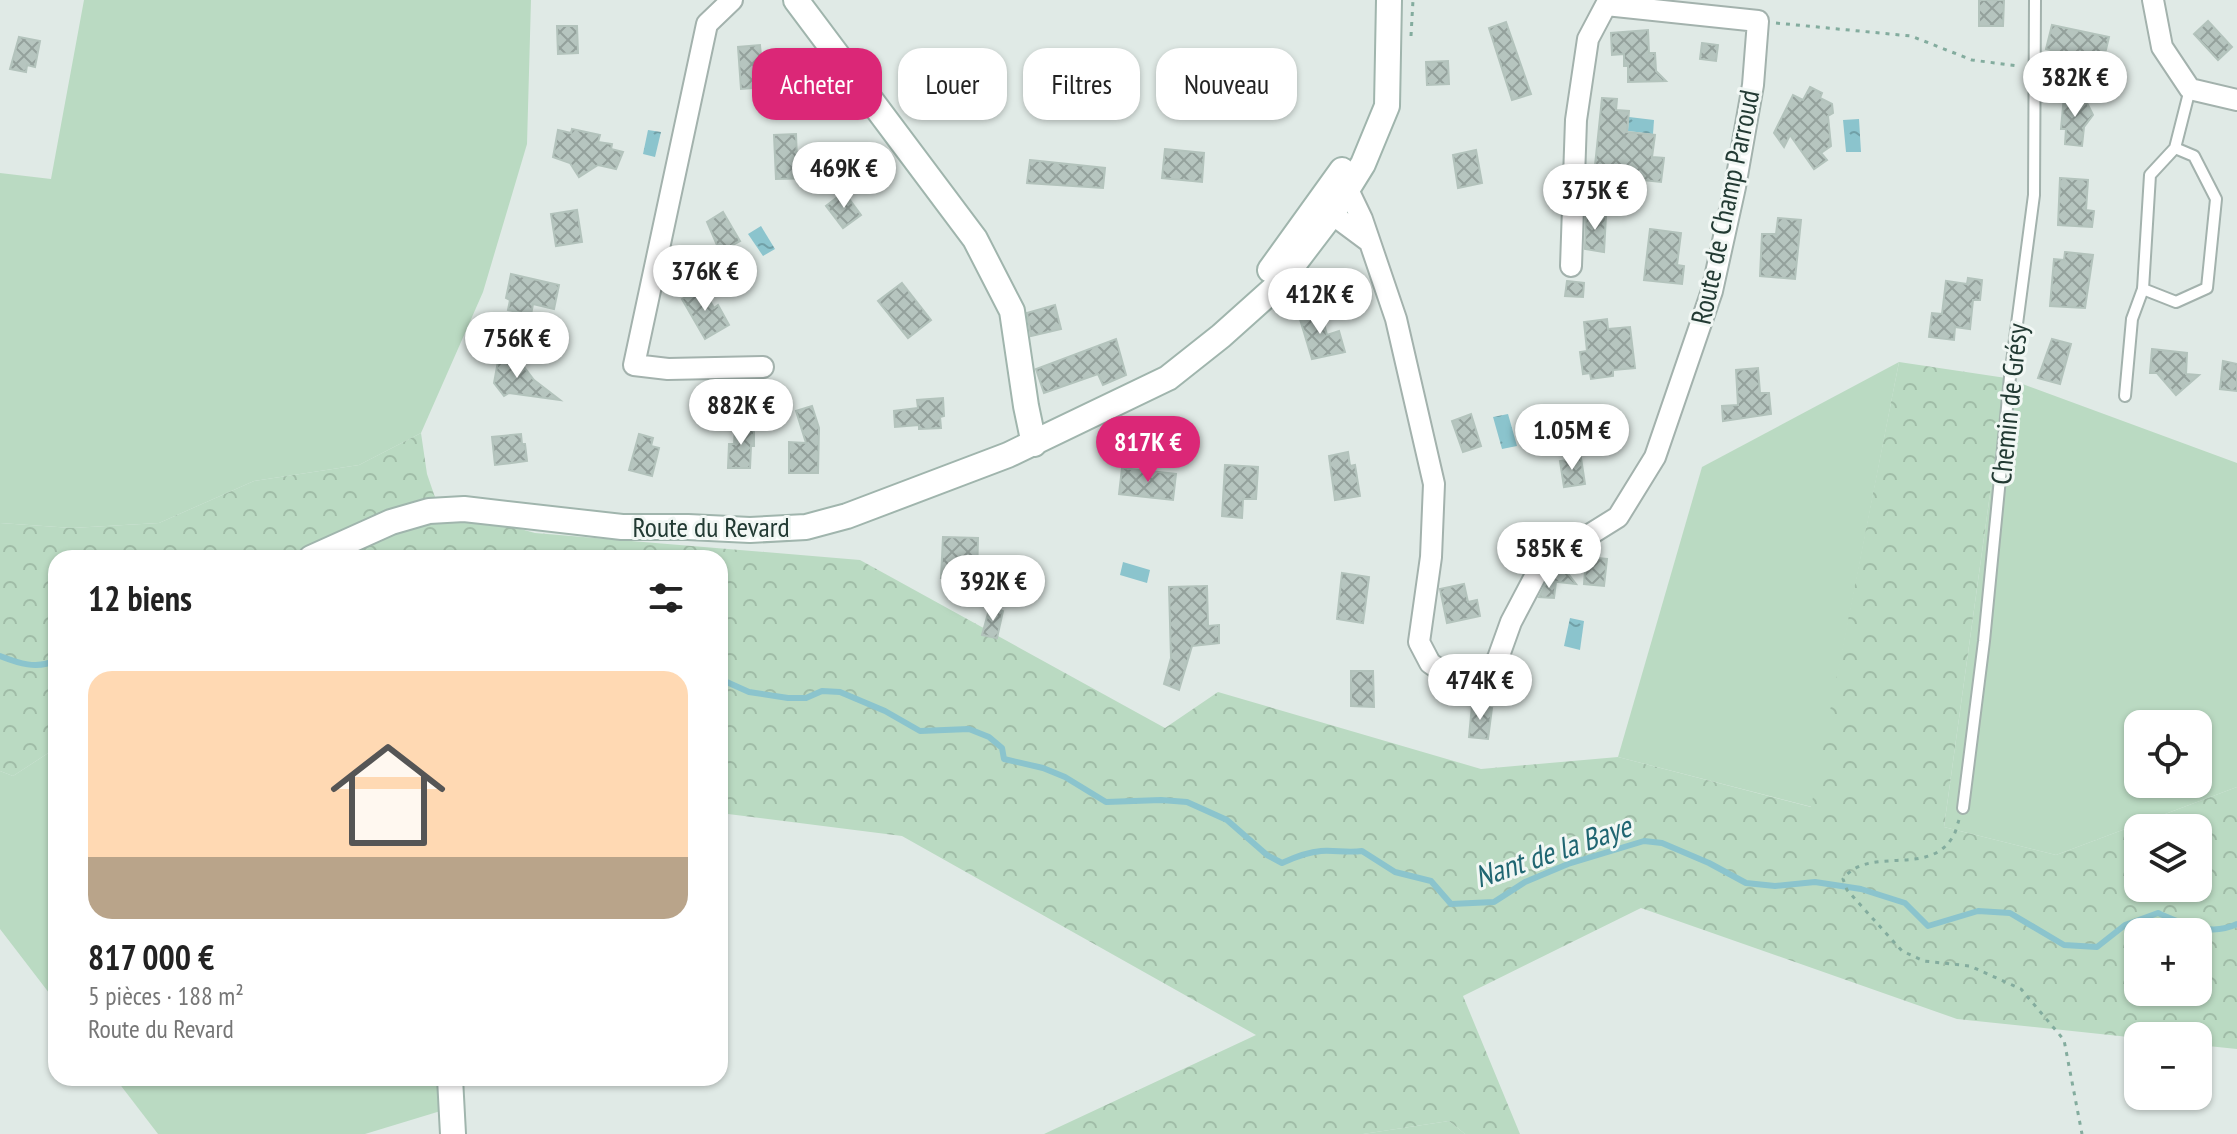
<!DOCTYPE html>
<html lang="fr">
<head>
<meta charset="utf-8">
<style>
	body { margin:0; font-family:"PT Sans Narrow",sans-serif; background:#f2f2f2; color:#222; height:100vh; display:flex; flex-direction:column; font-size:30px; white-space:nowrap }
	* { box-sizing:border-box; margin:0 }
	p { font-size:26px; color:#767676 }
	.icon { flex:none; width:44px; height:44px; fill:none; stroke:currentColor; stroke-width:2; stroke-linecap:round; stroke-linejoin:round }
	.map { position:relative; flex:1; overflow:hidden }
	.side { position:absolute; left:48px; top:550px; width:680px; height:536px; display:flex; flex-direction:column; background:#fff; border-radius:24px; box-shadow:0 2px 6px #0004 }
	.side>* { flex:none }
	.hud { position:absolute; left:752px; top:48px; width:760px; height:72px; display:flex; gap:16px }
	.controls { position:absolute; left:2124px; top:710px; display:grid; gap:16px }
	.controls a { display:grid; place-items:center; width:88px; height:88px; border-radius:16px; background:#fff; box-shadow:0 2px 6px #0004; font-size:40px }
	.price { position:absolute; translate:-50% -68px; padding:0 18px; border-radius:28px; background:#fff; color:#222; font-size:26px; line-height:52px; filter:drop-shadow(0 2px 4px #0008) }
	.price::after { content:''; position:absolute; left:50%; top:48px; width:24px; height:18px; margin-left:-12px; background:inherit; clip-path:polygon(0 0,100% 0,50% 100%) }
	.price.selected { background:#db2777; color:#fff }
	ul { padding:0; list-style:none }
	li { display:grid; align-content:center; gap:16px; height:424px; padding:0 40px }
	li+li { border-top:2px solid #e0e0e0 }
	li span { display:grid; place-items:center; height:248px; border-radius:24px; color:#555 }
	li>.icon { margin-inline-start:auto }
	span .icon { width:144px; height:144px; fill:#fffc; stroke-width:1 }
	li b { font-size:34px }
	h2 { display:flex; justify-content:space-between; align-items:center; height:96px; padding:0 40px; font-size:34px }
	.chip { padding:0 28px; border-radius:24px; background:#fff; box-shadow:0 2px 6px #0004; font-size:28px; line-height:72px }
	.chip.selected { background:#db2777; color:#fff }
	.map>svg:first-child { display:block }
	.green { fill:#badac2; fill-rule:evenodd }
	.forest { fill:url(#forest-crowns); fill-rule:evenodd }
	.water { fill:url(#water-ripples) }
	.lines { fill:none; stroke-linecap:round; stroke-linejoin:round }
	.stream { stroke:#8bc4cd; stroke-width:6 }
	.building { fill:url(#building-cross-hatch); stroke:#b3c3bc; stroke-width:2 }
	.lane-casing { stroke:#a3b2ad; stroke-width:14 }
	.street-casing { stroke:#a3b2ad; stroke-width:24 }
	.secondary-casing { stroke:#a0b5ad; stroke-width:28 }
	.path { stroke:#83ac9e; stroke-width:3; stroke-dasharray:4 6; stroke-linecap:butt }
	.lane { stroke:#fff; stroke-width:10 }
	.street { stroke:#fff; stroke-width:20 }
	.secondary { stroke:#fff; stroke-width:24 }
	.labels { text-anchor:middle; stroke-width:6; stroke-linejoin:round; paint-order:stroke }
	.street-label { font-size:28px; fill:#223a33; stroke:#f1f7f4 }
	.water-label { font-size:30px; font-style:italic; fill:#206672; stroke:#f1f7f4 }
</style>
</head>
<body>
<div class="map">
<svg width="2237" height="1134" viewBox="0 0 2237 1134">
	<defs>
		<pattern id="forest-crowns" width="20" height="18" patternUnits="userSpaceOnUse" patternTransform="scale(2)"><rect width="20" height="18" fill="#badac2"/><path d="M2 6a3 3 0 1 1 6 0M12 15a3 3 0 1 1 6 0" fill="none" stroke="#a0bca7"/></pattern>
		<pattern id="water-ripples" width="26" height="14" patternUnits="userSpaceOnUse" patternTransform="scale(2)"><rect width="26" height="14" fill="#8bc4cd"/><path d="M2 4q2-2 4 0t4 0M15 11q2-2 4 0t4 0" fill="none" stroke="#71a0a7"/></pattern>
		<pattern id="building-cross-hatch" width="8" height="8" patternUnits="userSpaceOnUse" patternTransform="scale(2)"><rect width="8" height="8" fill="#b6c5bf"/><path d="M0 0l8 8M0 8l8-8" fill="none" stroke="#94a19c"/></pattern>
	</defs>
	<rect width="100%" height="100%" fill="#e0eae6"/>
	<g class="green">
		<path d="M84 0H531L527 144 483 292 421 433 359 465 254 481 159 523 72 528 0 523V173L51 179Z"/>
		<path d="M1899 362 1812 807 1618 757 1702 467Z"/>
		<path d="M2006 378 2237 463V787L2056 855 1944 827ZM2138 724H2198V784H2138Z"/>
		<path d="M56 748V1002L0 929V771L13 776Z"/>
		<path d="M115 1078H456L457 1106 365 1134H158Z"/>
		<path d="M1449 1121 1465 1134H1363Z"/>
	</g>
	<path class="forest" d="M1899 362 2006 378 1944 827 2056 855 2237 787V1049L2198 1045V1036H2138V1038L1957 1019 1641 908 1463 996 1520 1134H1465L1449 1121 1363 1134H1044L1256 1035 902 836 720 813V558H279L272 553 255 558H56V748L13 776 0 771V523L72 528 159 523 254 481 359 465 421 433 427 474 438 506 535 533 860 560 1165 728 1218 692 1481 769 1618 757 1811 807ZM2138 828H2198V888H2138ZM2138 932H2198V992H2138Z"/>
	<g class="water">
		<path d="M1629 117 1654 120 1653 134 1628 131Z"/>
		<path d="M1859 119 1861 152H1846L1843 120Z"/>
		<path d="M648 130 661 132 655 157 643 154Z"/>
		<path d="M761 226 775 249 763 256 748 234Z"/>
		<path d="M1508 414 1517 446 1502 449 1493 417Z"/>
		<path d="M1123 562 1150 570 1147 583 1120 575Z"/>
		<path d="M1570 618 1584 621 1580 650 1564 646Z"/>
	</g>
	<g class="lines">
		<g class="stream">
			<path d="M0 656C18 663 37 670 56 660"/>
			<path d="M720 679 749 692 788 698H806L822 691 840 692 885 711 920 731 969 729 989 737 1002 748 1004 759 1043 768 1065 777 1106 802 1161 800 1187 802 1227 820 1267 855 1282 863C1295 857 1307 852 1321 851 1335 850 1347 853 1362 851L1395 872 1431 881 1451 904 1494 902 1525 882 1568 864 1644 841 1662 843 1709 863 1746 883 1775 886 1815 882 1861 889 1905 903 1928 926 1978 911 2010 913 2064 945 2097 947 2125 925 2158 913C2183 924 2211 937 2237 924"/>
		</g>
	</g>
	<g class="building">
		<path d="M1979 0H2004L2003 26H1979Z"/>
		<path d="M2208 21 2232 47 2218 60 2194 34Z"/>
		<path d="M1506 22 1531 94 1512 100 1489 28Z"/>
		<path d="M2052 25 2109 37 2103 62 2046 49Z"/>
		<path d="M557 26H577L578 53 558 54Z"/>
		<path d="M1648 30 1649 53H1655L1656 71 1666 81 1628 82V66H1624V54L1612 55 1611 33Z"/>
		<path d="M19 37 40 41 35 67 27 65 26 72 10 69Z"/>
		<path d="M1702 43 1718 45 1716 61 1700 59Z"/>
		<path d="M760 45 762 66H766L768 87 741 89 738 47Z"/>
		<path d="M1448 61 1449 84 1427 85 1426 62Z"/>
		<path d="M1810 87 1822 93 1820 98 1832 104 1833 113 1828 116 1831 146 1821 153 1827 160 1814 169 1790 135 1784 147 1774 133 1793 95 1803 100Z"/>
		<path d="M2064 95 2084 97 2093 115 2084 127 2082 146 2065 144 2066 129H2061Z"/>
		<path d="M1602 98 1617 99 1616 110 1629 111 1627 132 1655 135 1652 157 1664 158 1661 182 1594 175Z"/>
		<path d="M572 129 600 135 598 142 612 144 611 149 623 152 616 169 598 165 579 177 570 163 553 157 558 130 571 133Z"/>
		<path d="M796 134 797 160H818V178L776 179 774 135Z"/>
		<path d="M1165 149 1204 153 1202 182 1162 178Z"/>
		<path d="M1476 150 1482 183 1458 188 1453 155Z"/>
		<path d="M1030 160 1105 168 1103 188 1027 183Z"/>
		<path d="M2060 178 2088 180 2086 210 2094 211 2092 227 2058 225Z"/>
		<path d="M844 192 861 215 843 228 826 206Z"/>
		<path d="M577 210 582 242 556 246 551 214Z"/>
		<path d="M723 212 740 241 720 252 707 222Z"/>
		<path d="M1586 212 1606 215 1604 252 1585 249Z"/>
		<path d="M1778 218 1801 220 1795 279 1760 276 1762 234H1776Z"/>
		<path d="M1650 229 1681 233 1677 265 1684 266 1682 284 1644 280Z"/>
		<path d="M2065 252 2093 255 2085 308 2050 306 2054 259 2064 260Z"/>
		<path d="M511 274 559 285 554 309 533 304 531 315 508 310 510 300 506 298Z"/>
		<path d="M1968 278 1982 280 1980 300H1973L1970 329 1955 327 1954 340 1929 337 1932 313 1942 314 1946 281 1967 284Z"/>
		<path d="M1567 281 1584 283 1583 297 1565 296Z"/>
		<path d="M902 283 931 320 908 338 878 301Z"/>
		<path d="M702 287 714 308 718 305 729 325 705 339 682 299Z"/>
		<path d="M1055 305 1061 329 1031 336 1027 313Z"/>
		<path d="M1320 309 1327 335 1339 331 1345 352 1312 359 1299 316Z"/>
		<path d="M1607 319 1608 329 1630 327 1635 368 1613 370V376L1591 379 1590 373 1583 374 1580 352 1587 351 1584 322Z"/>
		<path d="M1116 339 1126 375 1103 385 1098 374 1044 393 1036 369Z"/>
		<path d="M2052 339 2071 344 2060 384 2038 378Z"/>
		<path d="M501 345 519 371 524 367 534 380 560 400 509 393 504 396 494 383Z"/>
		<path d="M2152 349 2187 353 2186 374 2199 375 2176 395 2157 373H2150Z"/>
		<path d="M2223 361 2237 364V391L2220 389Z"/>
		<path d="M1758 368 1760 393H1769L1771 414 1723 421 1722 406 1738 405 1736 370Z"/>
		<path d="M943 398 944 416 940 417 941 428 919 429V425L895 427 894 411 918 408 917 400Z"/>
		<path d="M812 406 819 428 818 473H789V442L806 443 796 411Z"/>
		<path d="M1471 414 1481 446 1463 452 1452 421Z"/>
		<path d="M739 423H747L754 432V446H751L750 468H728L729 444H734L735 428Z"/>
		<path d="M521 434 522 444H525L527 461 495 465 492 437Z"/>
		<path d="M639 434 653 438 651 446 659 448 652 476 629 470Z"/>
		<path d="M1348 452 1350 466 1355 465 1360 496 1335 500 1329 456Z"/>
		<path d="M1581 458 1585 484 1564 487 1560 461Z"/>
		<path d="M1225 465 1258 467 1256 499H1243L1242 518 1222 516Z"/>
		<path d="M1122 468 1176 474 1173 500 1119 494Z"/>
		<path d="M943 537 978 538 977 579 941 578Z"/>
		<path d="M1586 557 1607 559 1604 586 1584 584Z"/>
		<path d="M1563 567 1576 584 1548 581 1551 574Z"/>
		<path d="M1342 573 1369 577 1363 623 1337 619Z"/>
		<path d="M1547 581 1556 582 1554 598 1539 597Z"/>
		<path d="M1464 584 1468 602 1477 600 1480 616 1447 623 1440 589Z"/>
		<path d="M1207 586 1208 626 1219 625V643L1192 646 1179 690 1164 684 1171 658 1169 587Z"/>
		<path d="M990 606 1003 611 997 638 982 635Z"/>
		<path d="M1351 671H1373L1374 707 1351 706Z"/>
		<path d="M1472 705 1492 708 1488 739 1469 737Z"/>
	</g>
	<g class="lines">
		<g class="lane-casing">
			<g id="lane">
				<path d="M2175 148 2194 156 2216 199 2207 288 2176 302 2143 289 2150 175 2175 148 2190 89"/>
				<path d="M2125 396 2132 319 2143 289"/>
				<path d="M1963 808 1984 641 2010 377 2034 195 2035 0"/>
			</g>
		</g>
		<g class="street-casing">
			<g id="street">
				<path d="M732 0 707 24 634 365 668 369 763 367"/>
				<path d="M2153 0 2162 47 2190 89 2237 100"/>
				<path d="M1367 240 1332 214 1327 191 1346 192 1351 196 1362 219 1396 319 1434 484 1431 557 1419 642 1430 663 1450 677 1473 678 1497 661 1511 622 1541 565 1618 517 1655 457 1712 291 1735 187 1753 85 1758 21 1606 5 1588 39 1576 120 1571 266"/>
			</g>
		</g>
		<g class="secondary-casing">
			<g id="secondary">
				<path d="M796 0 975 239 1012 311 1026 406 1034 444"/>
				<path d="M1270 270 1342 170"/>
				<path d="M311 558 391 522 429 511 464 509 622 527H688L750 530 806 527 847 516 1008 455 1168 378 1221 336 1278 285 1332 214 1363 164 1387 106 1389 0"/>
				<path d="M450 1078 453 1134"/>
			</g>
		</g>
		<g class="path">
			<path d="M1776 23 1911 36 1972 60 2019 66"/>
			<path d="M1411 36 1413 0"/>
			<path d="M1959 820C1957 825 1956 833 1952 838 1928 877 1868 845 1843 879L1847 890 1902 951 1924 961 1970 966 2021 989 2064 1040 2082 1134"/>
		</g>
		<use href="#lane" class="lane"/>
		<use href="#street" class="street"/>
		<use href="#secondary" class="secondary"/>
	</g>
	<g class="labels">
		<g class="street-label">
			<text transform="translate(1725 207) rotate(-78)" y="10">Route de Champ Parroud</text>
			<text transform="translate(2009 404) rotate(-84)" y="10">Chemin de Grésy</text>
			<text x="711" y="537">Route du Revard</text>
		</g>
		<g class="water-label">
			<text transform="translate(1553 852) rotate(-19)" y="10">Nant de la Baye</text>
		</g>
	</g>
</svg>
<div class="controls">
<a><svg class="icon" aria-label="locate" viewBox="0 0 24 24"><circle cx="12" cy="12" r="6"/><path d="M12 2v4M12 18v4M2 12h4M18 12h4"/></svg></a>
<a><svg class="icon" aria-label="layers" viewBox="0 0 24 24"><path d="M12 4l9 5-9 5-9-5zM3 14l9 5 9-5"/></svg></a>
<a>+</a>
<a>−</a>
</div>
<b class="price" style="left:2075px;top:119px">382K €</b>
<b class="price" style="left:844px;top:210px">469K €</b>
<b class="price" style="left:1595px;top:232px">375K €</b>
<b class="price" style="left:705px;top:313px">376K €</b>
<b class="price" style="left:1320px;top:336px">412K €</b>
<b class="price" style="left:517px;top:380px">756K €</b>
<b class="price" style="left:741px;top:447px">882K €</b>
<b class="price" style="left:1572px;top:472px">1.05M €</b>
<b class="price selected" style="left:1148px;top:484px">817K €</b>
<b class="price" style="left:1549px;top:590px">585K €</b>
<b class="price" style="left:993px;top:623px">392K €</b>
<b class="price" style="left:1480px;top:722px">474K €</b>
<div class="hud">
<a class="chip selected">Acheter</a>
<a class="chip">Louer</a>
<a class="chip">Filtres</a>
<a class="chip">Nouveau</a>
</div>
<section class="side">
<h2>12 biens<svg class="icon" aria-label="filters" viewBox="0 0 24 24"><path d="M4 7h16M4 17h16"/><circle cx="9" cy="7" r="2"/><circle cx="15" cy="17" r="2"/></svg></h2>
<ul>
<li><span style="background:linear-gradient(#ffd9b3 75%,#b9a48a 0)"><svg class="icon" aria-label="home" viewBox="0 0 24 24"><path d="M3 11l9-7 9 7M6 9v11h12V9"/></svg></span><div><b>817 000 €</b><p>5 pièces · 188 m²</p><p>Route du Revard</p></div></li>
</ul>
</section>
</div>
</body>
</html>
